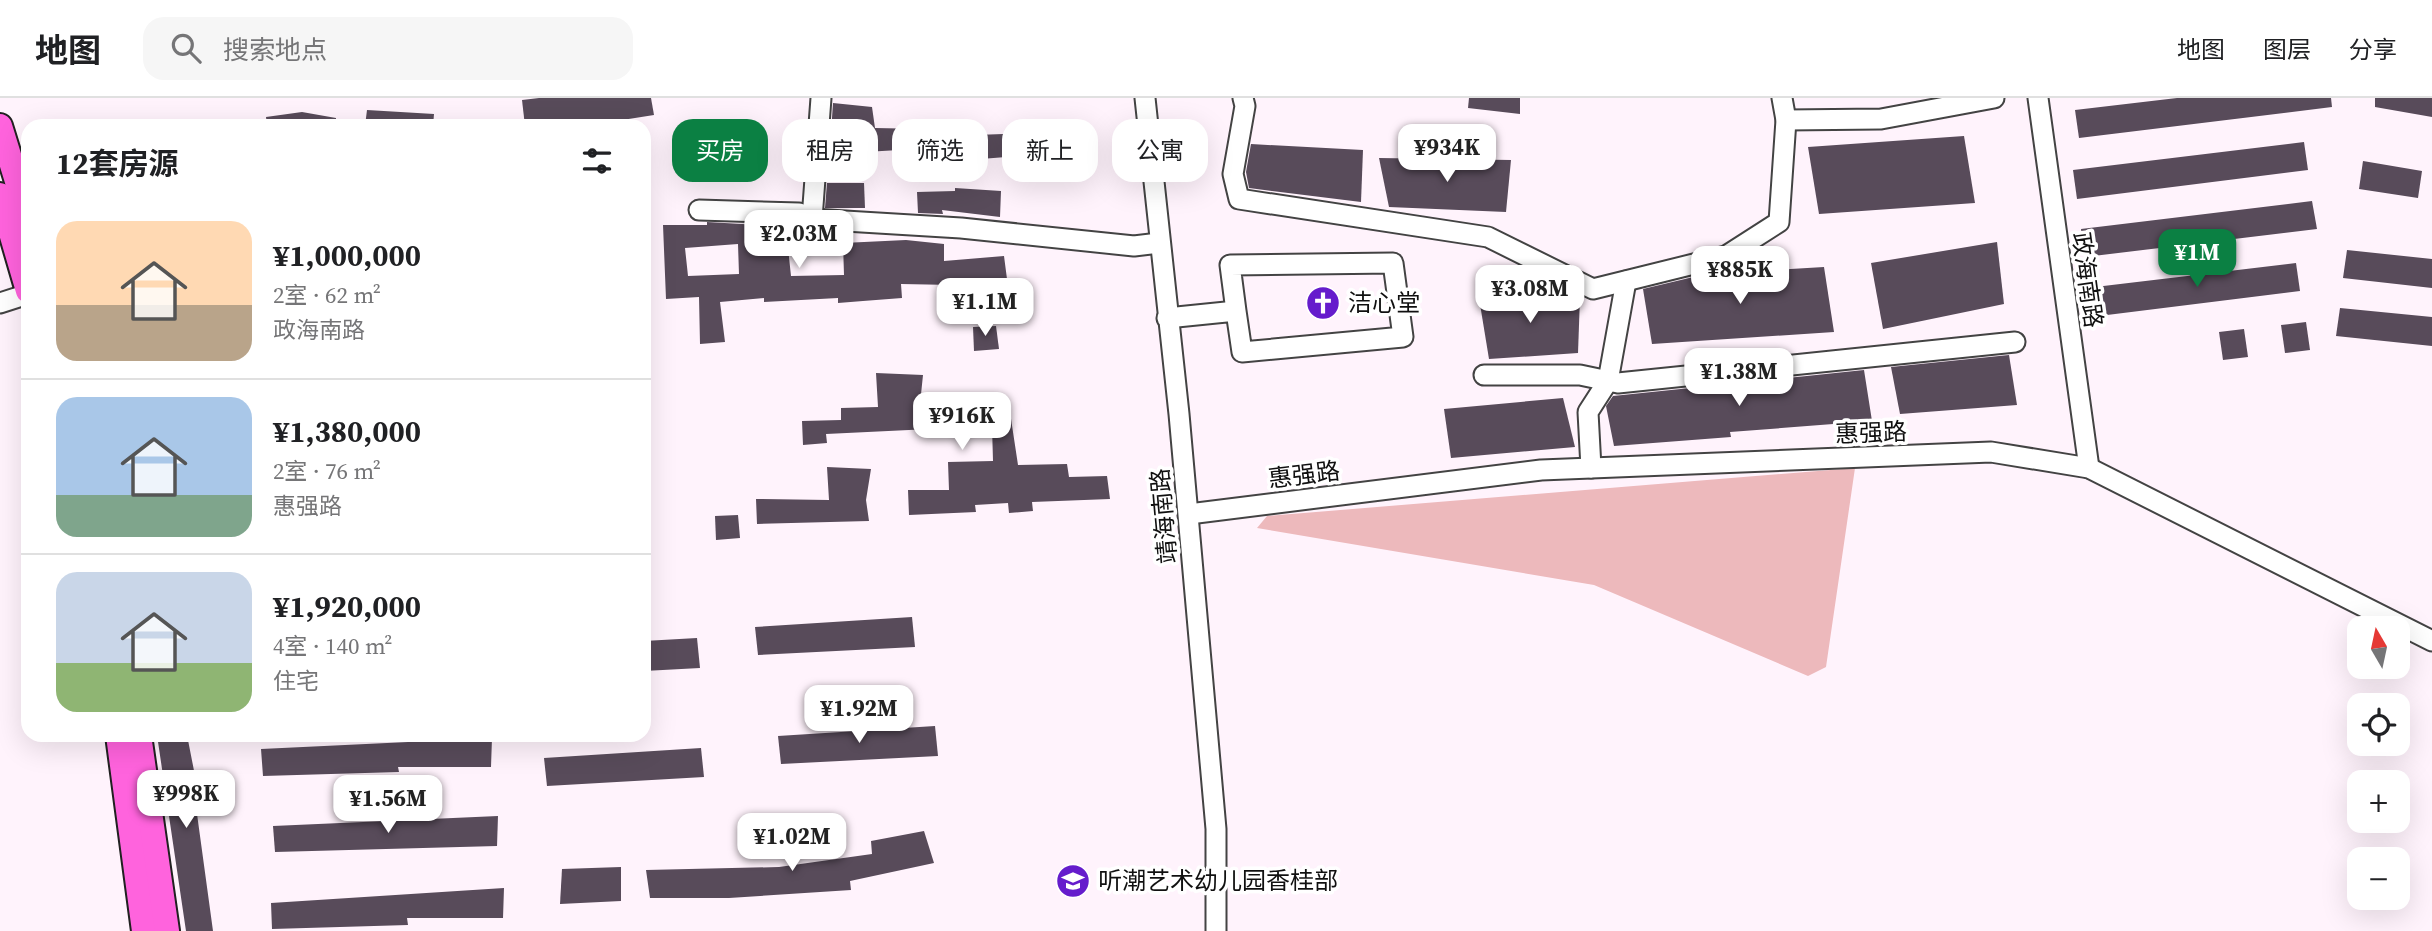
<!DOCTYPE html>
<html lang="zh">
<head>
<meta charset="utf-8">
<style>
	body { margin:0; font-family:"Source Serif 4","Noto Sans SC",serif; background:#f6f6f6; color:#202124; height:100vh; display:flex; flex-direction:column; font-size:26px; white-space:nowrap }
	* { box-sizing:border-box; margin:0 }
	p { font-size:23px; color:#757577 }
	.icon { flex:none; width:38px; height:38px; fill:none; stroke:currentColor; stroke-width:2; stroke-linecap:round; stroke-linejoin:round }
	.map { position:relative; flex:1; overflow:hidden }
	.side { position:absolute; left:21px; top:21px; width:630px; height:623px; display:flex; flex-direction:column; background:#fff; border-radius:21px; box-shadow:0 7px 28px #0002 }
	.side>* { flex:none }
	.guide { position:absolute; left:672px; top:21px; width:665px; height:63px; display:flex; gap:14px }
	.needle { width:46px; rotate:351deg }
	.tools { position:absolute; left:2347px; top:518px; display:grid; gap:14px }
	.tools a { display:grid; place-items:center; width:63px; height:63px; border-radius:14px; background:#fff; box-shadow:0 7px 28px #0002; font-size:35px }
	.price { position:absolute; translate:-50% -60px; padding:0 16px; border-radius:14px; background:#fff; color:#222; font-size:23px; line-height:46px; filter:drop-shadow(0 2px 4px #0008) }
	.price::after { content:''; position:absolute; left:50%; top:42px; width:21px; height:16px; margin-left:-10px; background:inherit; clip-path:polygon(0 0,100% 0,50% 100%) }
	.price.current { background:#0b8043; color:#fff }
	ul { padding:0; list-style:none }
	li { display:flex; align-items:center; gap:21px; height:175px; padding:0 35px }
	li+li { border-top:2px solid #e0e0e0 }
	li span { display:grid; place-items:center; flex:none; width:196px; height:140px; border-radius:21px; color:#555 }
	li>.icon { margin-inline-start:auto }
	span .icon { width:84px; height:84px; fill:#fffc; stroke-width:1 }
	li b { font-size:30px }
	h2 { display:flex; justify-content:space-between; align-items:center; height:84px; padding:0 35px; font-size:30px }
	.tag { padding:0 24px; border-radius:21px; background:#fff; box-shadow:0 7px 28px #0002; font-size:24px; line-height:63px }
	.tag.current { background:#0b8043; color:#fff }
	header { display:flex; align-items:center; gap:42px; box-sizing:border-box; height:98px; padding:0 35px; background:#fff; border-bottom:2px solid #e0e0e0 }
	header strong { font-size:33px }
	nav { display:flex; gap:38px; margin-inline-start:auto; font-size:24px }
	.search { width:490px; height:63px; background:#f6f6f6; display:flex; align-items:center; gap:18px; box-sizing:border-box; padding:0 24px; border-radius:21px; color:#757577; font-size:26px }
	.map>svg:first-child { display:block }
	.green { fill:#edb9bc }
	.building { fill:#584b5a; fill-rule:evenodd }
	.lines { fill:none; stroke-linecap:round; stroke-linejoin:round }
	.minor-casing { stroke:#434343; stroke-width:23 }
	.major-casing { stroke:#212121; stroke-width:28 }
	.minor { stroke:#fff; stroke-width:19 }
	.major { stroke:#ff63dd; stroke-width:24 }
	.labels { text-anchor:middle; stroke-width:7; stroke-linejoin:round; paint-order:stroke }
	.street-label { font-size:24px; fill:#101010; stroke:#fff }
	.poi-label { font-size:24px; fill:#101010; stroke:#fff; text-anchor:start }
</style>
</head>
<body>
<header>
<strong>地图</strong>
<div class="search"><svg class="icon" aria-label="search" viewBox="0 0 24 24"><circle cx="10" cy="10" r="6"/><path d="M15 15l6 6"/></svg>搜索地点</div>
<nav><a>地图</a><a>图层</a><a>分享</a></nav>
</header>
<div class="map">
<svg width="2432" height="833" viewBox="0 0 2432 833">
	<rect width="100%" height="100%" fill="#fff3fc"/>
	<path class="green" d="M1855 370 1826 569 1808 578 1594 487 1257 430 1267 418Z"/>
	<g class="building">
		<path d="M539 0H651L654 17 584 28H525L522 2Z"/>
		<path d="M1469 0H1520V16L1468 10Z"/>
		<path d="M2177 0H2331L2332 9 2079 40 2075 12Z"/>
		<path d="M2375 0H2432V19L2375 9Z"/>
		<path d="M833 5 872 9 875 30 976 32V37L1003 36 1006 59 981 61V55L954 57V54L916 57V51L848 55V49L830 50Z"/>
		<path d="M367 12 434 16 433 28H365Z"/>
		<path d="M302 14 336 20V28H267L266 19Z"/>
		<path d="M1964 38 1975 105 1819 116 1808 49Z"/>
		<path d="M2304 44 2308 72 2077 101 2073 72Z"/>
		<path d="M1251 46 1363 52 1361 104 1249 90 1246 74Z"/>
		<path d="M1379 60 1511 62 1506 114 1389 109Z"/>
		<path d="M2363 63 2422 73 2418 100 2359 91Z"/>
		<path d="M827 85H864L865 110H825Z"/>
		<path d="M955 90 1001 93 1000 119 942 112 943 116 918 115 917 94 955 93Z"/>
		<path d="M2312 103 2317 131 2085 159 2081 131Z"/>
		<path d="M707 124 760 127V132L786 131 791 178 844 177 843 145 906 142 944 146V163L1004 158 1007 181 953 187 901 186 902 200 863 203 838 205V200L764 204V200L720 204 725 244 700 246 699 199 666 201 663 127H707ZM738 146 739 176 688 178 685 150Z"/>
		<path d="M1997 144 2004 206 1883 231 1871 165Z"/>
		<path d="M2347 152 2432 161V190L2343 180Z"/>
		<path d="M2296 165 2300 193 2099 218 2095 189Z"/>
		<path d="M1824 169 1834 234 1652 246 1643 191 1706 176Z"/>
		<path d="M1478 194 1580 199 1578 255 1489 261Z"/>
		<path d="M2340 210 2432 219V248L2336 238Z"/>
		<path d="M2306 224 2310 252 2285 255 2281 227Z"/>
		<path d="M996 228 999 251 974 253 973 229Z"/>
		<path d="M2244 231 2248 259 2223 262 2219 234Z"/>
		<path d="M2009 257 2017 307 1900 316 1891 269Z"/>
		<path d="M1864 272 1872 323 1730 334 1731 339 1614 348 1606 308 1613 298Z"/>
		<path d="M876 275 923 277 920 306H985V302L1008 301 1018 367 1067 366 1069 379 1107 378 1110 401 1032 404 1033 413 1009 415 1008 405 975 407 976 414 909 417 908 392H949L948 364 993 363 992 328 826 336 827 345 803 347 802 323 841 322V310L878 309Z"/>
		<path d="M1563 300 1575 349 1451 360 1444 311Z"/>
		<path d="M827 369 871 371 866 402 869 423 757 426 756 401 829 402Z"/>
		<path d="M738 417 740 440 716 442 715 418Z"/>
		<path d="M912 519 915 549 758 557 755 529Z"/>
		<path d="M697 540 700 570 644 573V543Z"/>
		<path d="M935 628 938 658 781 666 778 638Z"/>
		<path d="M157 637H187L198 693 194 694 213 833H186Z"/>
		<path d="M492 640 491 669H398L399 674 263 678 261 651Z"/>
		<path d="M701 650 704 679 547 688 544 660Z"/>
		<path d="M498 718 497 748 275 754 273 728Z"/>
		<path d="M924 733 934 765 850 783 851 792 729 800H650L646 772 779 769 872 756 871 743Z"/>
		<path d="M621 769V803L560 806 562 771Z"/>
		<path d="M504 790 503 820H407L408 827 272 831 271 805Z"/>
	</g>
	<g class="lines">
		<g class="minor-casing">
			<g id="minor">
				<path d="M1145 0 1179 316 1216 731V833"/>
				<path d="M1243 0 1245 8 1233 76 1239 101 1488 139 1593 191 1726 158 1779 124 1786 22 1782 0"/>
				<path d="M2038 0 2089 370"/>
				<path d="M1786 22 1881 21 1994 0"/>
				<path d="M699 112 799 115 812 121 961 130 1134 148 1159 145"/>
				<path d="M812 121 821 0"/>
				<path d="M0 205 28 196"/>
				<path d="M1167 220 1236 213 1242 254 1403 239 1393 165 1230 167 1236 213"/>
				<path d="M1484 277H1580L1618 285 2015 244"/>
				<path d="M1591 370 1588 314 1608 283 1626 183"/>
				<path d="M1189 416 1541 372 1991 354 2089 370 2432 543"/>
			</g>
		</g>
		<g class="major-casing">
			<g id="major">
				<path d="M0 28 28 119"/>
				<path d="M0 97 28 193"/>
				<path d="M118 637 144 833"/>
				<path d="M139 637 167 833"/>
			</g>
		</g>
		<use href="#minor" class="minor"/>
		<use href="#major" class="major"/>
	</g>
	<defs>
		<g id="church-disc" transform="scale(1.75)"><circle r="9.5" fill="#651ccc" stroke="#fff"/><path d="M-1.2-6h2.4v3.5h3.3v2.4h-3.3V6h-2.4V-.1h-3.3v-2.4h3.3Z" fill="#fff"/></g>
		<g id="school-disc" transform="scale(1.75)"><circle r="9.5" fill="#651ccc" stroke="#fff"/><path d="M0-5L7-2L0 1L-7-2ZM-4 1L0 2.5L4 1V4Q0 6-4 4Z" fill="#fff"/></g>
	</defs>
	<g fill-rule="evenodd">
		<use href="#church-disc" x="1323" y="205"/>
		<use href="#school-disc" x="1073" y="783"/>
	</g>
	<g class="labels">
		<g class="street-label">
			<text transform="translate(2087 182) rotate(82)" y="8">政海南路</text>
			<text transform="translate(1871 335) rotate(-2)" y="8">惠强路</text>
			<text transform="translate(1304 377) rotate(-7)" y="8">惠强路</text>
			<text transform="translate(1164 418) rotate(-95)" y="8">靖海南路</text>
		</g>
		<g class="poi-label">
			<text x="1348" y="213">洁心堂</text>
			<text x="1098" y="791">听潮艺术幼儿园香桂部</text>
		</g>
	</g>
</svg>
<div class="tools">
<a><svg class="needle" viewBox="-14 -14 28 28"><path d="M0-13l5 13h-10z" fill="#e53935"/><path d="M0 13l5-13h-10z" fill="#757577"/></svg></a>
<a><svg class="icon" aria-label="locate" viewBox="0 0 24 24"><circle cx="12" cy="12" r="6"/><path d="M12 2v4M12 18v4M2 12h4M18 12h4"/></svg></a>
<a>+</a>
<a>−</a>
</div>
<b class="price" style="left:1447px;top:86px">¥934K</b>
<b class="price" style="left:799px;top:172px">¥2.03M</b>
<b class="price current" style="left:2197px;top:191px">¥1M</b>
<b class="price" style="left:1740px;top:208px">¥885K</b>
<b class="price" style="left:1530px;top:227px">¥3.08M</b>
<b class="price" style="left:985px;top:240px">¥1.1M</b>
<b class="price" style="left:1739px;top:310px">¥1.38M</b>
<b class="price" style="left:962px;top:354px">¥916K</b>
<b class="price" style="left:859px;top:647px">¥1.92M</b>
<b class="price" style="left:186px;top:732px">¥998K</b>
<b class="price" style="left:388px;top:737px">¥1.56M</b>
<b class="price" style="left:792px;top:775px">¥1.02M</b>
<div class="guide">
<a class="tag current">买房</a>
<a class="tag">租房</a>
<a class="tag">筛选</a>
<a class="tag">新上</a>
<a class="tag">公寓</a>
</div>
<section class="side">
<h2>12套房源<svg class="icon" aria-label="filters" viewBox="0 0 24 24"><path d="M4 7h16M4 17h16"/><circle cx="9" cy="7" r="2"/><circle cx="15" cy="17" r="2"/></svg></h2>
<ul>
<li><span style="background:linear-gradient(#ffd9b3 60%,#b9a48a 0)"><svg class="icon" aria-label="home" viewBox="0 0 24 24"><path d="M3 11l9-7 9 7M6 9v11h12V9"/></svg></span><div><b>¥1,000,000</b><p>2室 · 62 m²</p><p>政海南路</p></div></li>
<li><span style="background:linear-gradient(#a9c7e8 70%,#7fa58c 0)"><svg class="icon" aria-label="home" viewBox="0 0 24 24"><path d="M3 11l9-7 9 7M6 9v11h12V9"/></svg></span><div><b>¥1,380,000</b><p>2室 · 76 m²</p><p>惠强路</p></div></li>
<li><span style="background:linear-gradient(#c9d6e8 65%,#8fb573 0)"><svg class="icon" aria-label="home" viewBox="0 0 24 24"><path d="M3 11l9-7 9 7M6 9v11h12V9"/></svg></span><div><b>¥1,920,000</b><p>4室 · 140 m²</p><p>住宅</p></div></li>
</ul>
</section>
</div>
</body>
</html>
